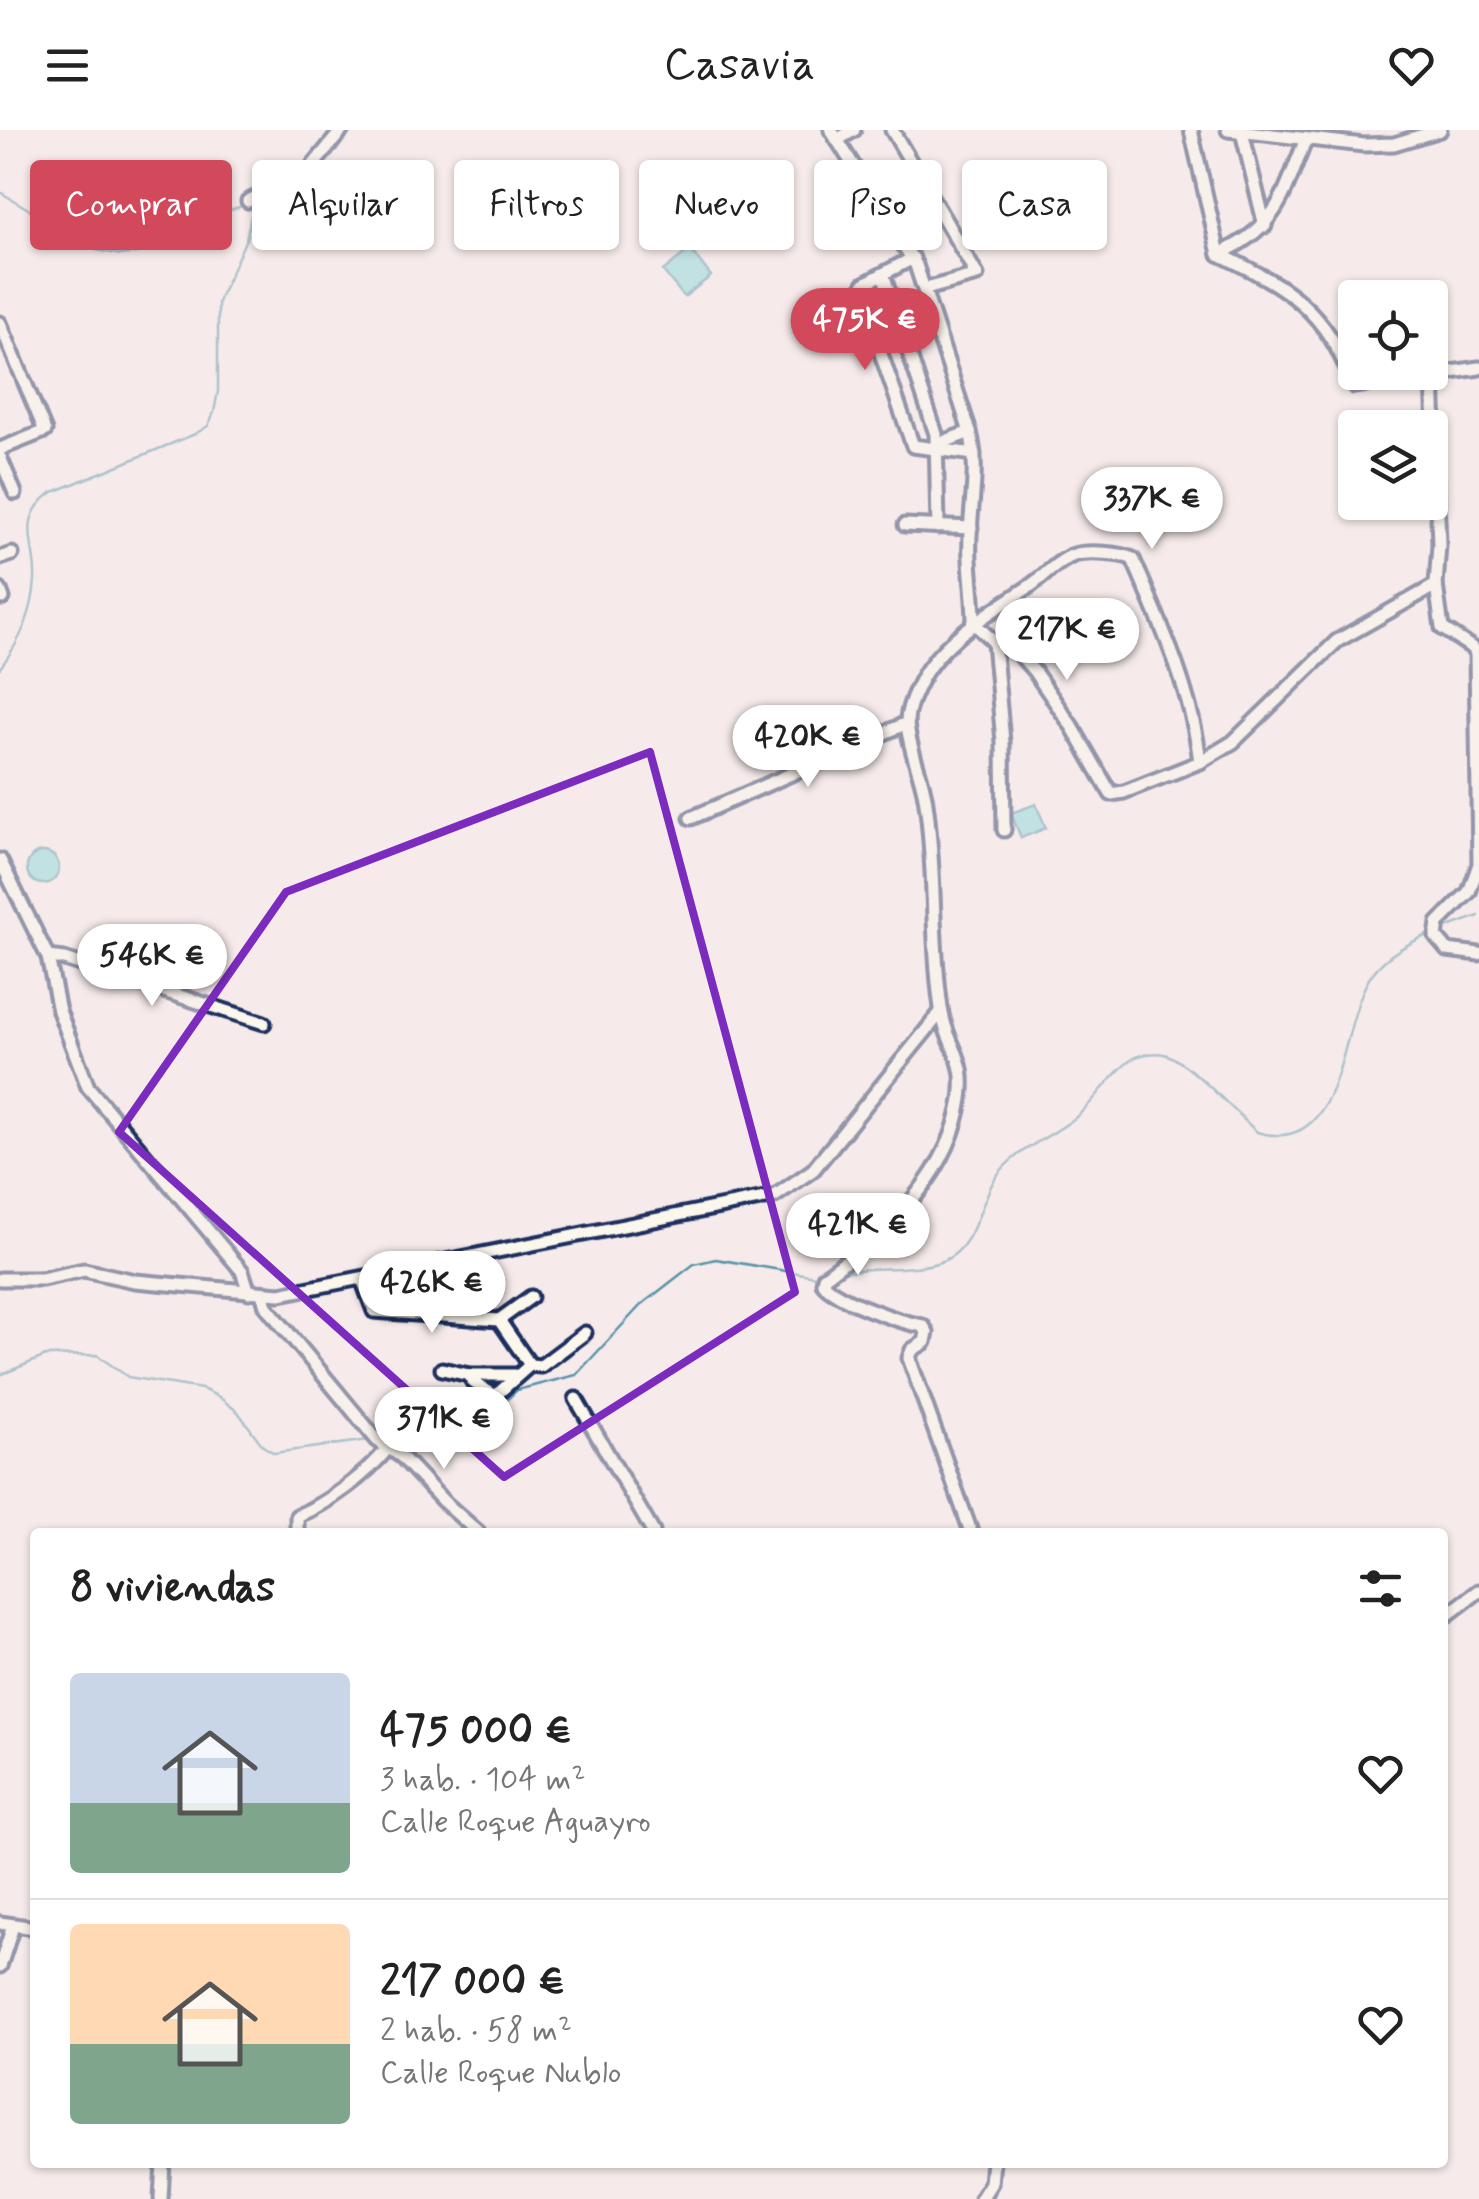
<!DOCTYPE html>
<html lang="es">
<head>
<meta charset="utf-8">
<style>
	body { margin:0; font-family:Mynerve,sans-serif; background:#f6f6f6; color:#222; height:100vh; display:flex; flex-direction:column; font-size:38px; white-space:nowrap }
	* { box-sizing:border-box; margin:0 }
	p { font-size:32px; color:#767676 }
	.icon { flex:none; width:55px; height:55px; fill:none; stroke:currentColor; stroke-width:2; stroke-linecap:round; stroke-linejoin:round }
	.map { position:relative; flex:1; overflow:hidden }
	.sheet { position:absolute; left:30px; top:1398px; width:1418px; height:640px; display:flex; flex-direction:column; background:#fff; border-radius:10px; box-shadow:0 2px 8px #0004 }
	.sheet>* { flex:none }
	.hud { position:absolute; left:30px; top:30px; width:1420px; height:90px; display:flex; gap:20px }
	.tools { position:absolute; left:1338px; top:150px; display:grid; gap:20px }
	.tools a { display:grid; place-items:center; width:110px; height:110px; border-radius:10px; background:#fff; box-shadow:0 2px 8px #0004; font-size:50px }
	.price { position:absolute; translate:-50% -85px; padding:0 22px; border-radius:35px; background:#fff; color:#222; font-size:32px; line-height:65px; filter:drop-shadow(0 2px 5px #0008) }
	.price::after { content:''; position:absolute; left:50%; top:60px; width:30px; height:22px; margin-left:-15px; background:inherit; clip-path:polygon(0 0,100% 0,50% 100%) }
	.price.on { background:#d1495b; color:#fff }
	ul { padding:0; list-style:none }
	li { display:flex; align-items:center; gap:30px; height:250px; padding:0 40px }
	li+li { border-top:2px solid #e0e0e0 }
	li span { display:grid; place-items:center; flex:none; width:280px; height:200px; border-radius:10px; color:#555 }
	li>.icon { margin-inline-start:auto }
	span .icon { width:120px; height:120px; fill:#fffc; stroke-width:1 }
	li b { font-size:42px }
	h2 { display:flex; justify-content:space-between; align-items:center; height:120px; padding:0 40px; font-size:42px }
	.chip { padding:0 35px; border-radius:10px; background:#fff; box-shadow:0 2px 8px #0004; font-size:35px; line-height:90px }
	.chip.on { background:#d1495b; color:#fff }
	header { display:flex; justify-content:space-between; align-items:center; height:130px; padding:0 40px; background:#fff; font-size:45px; font-weight:600 }
	.map>svg:first-child { display:block }
	.water { fill:#83d4db; stroke:#5992a9; stroke-width:2.5 }
	.lines { fill:none; stroke-linecap:round; stroke-linejoin:round }
	.stream { stroke:#5992a9; stroke-width:2.5 }
	.minor-casing { stroke:#1b2f5e; stroke-width:19 }
	.minor { stroke:#fbf7ec; stroke-width:11 }
	.marked { fill:none; stroke:#7b2cbf; stroke-width:8; stroke-linejoin:round }
</style>
</head>
<body>
<header><svg class="icon" aria-label="menu" viewBox="0 0 24 24"><path d="M4 6h16M4 12h16M4 18h16"/></svg>Casavia<svg class="icon" aria-label="heart" viewBox="0 0 24 24"><path d="M12 20l-8-8c-3-5 5-10 8-4 3-6 11-1 8 4z"/></svg></header>
<div class="map">
<svg width="1479" height="2069" viewBox="0 0 1479 2069">
	<rect width="100%" height="100%" fill="#f6ebea"/>
	<filter id="ink" filterUnits="userSpaceOnUse"><feTurbulence type="fractalNoise" baseFrequency=".01" numOctaves="2"/><feDisplacementMap in="SourceGraphic" scale="20" xChannelSelector="R" yChannelSelector="G"/><feConvolveMatrix kernelMatrix="1 2 1 2 8 2 1 2 1" color-interpolation-filters="sRGB"/></filter>
	<g filter="url(#ink)">
		<g class="water">
			<path d="M690 119 711 146 684 167 663 141Z"/>
			<path d="M1036 674 1046 698 1021 708 1011 683Z"/>
			<circle cx="43" cy="738" r="16"/>
		</g>
		<g class="lines">
			<g class="stream">
				<path d="M0 62 96 120 121 125 159 120 215 85 245 75"/>
				<path d="M280 62 295 55"/>
				<path d="M0 538C20 512 33 483 35 450 37 415 15 390 51 363L195 304 208 296 214 282 218 261V172L246 109 254 73"/>
				<path d="M1443 799 1479 786"/>
				<path d="M839 1143C871 1135 916 1143 945 1130 976 1116 979 1073 996 1047 1014 1020 1050 1008 1075 988 1095 972 1113 941 1134 928 1141 924 1156 922 1164 924 1186 929 1237 984 1257 1002 1348 1029 1338 887 1373 843 1387 824 1410 813 1431 803"/>
				<path d="M0 1245 46 1226 97 1225 128 1247 202 1259 219 1267 238 1282 263 1316 274 1323 369 1310"/>
				<path d="M387 1311 422 1315 456 1310 476 1298 517 1260 576 1245 641 1175 694 1134 716 1129 821 1147"/>
			</g>
			<g class="minor-casing">
				<g id="minor">
					<path d="M831 0 916 135 970 302C981 342 967 388 970 429 971 451 974 471 974 493L994 512 1014 518 1034 541 1073 598 1111 664 1124 662 1200 632 1233 612 1337 511 1436 455 1439 415 1433 246"/>
					<path d="M892 0 977 145 925 159"/>
					<path d="M1191 0 1219 124"/>
					<path d="M1228 0 1364 15 1394 14 1440 0"/>
					<path d="M1242 2 1265 96"/>
					<path d="M837 10 854 0"/>
					<path d="M248 71 306 44 342 0"/>
					<path d="M1219 124C1291 159 1325 179 1354 256L1479 238"/>
					<path d="M1219 124C1279 97 1283 64 1306 9"/>
					<path d="M913 128 864 154 861 166 913 316 974 324"/>
					<path d="M883 144 936 304 938 397"/>
					<path d="M0 193 45 301 0 319"/>
					<path d="M938 319 946 311 970 302"/>
					<path d="M0 327 15 363"/>
					<path d="M905 395 971 398"/>
					<path d="M0 428 12 424"/>
					<path d="M1436 455 1442 498 1474 519 1476 524 1479 734 1469 762 1438 793 1436 807 1447 820 1479 824"/>
					<path d="M0 460 3 468"/>
					<path d="M994 512 1003 612 1004 700"/>
					<path d="M691 688 907 593"/>
					<path d="M0 730 48 827 59 881 88 957 242 1141 249 1162"/>
					<path d="M48 827 64 829 264 893"/>
					<path d="M0 1149H42L84 1140 135 1151 280 1164 775 1066 813 1040 941 882"/>
					<path d="M362 1149 374 1181 499 1190 531 1167"/>
					<path d="M262 1163 266 1176 377 1310 402 1327 443 1371 478 1402"/>
					<path d="M499 1190 530 1235 541 1236 585 1203"/>
					<path d="M442 1239 469 1245H515"/>
					<path d="M469 1245 473 1252 495 1266 530 1235"/>
					<path d="M576 1269 653 1402"/>
					<path d="M297 1402V1386C330 1372 366 1345 388 1318"/>
					<path d="M971 1402 909 1228 912 1220 925 1212 927 1202 923 1196C900 1192 836 1170 823 1153L824 1147C882 1105 943 1054 959 980 971 925 947 922 941 878 931 811 936 741 926 673 923 647 908 617 907 592 907 580 913 566 918 556 939 510 991 483 1030 456 1043 447 1059 430 1074 425 1087 421 1122 423 1133 429 1161 494 1192 562 1200 632"/>
					<path d="M1442 1489 1479 1461"/>
					<path d="M0 1793 35 1798"/>
					<path d="M0 1836 13 1796"/>
					<path d="M161 2069 163 2032"/>
					<path d="M981 2069 991 2053 993 2032"/>
				</g>
			</g>
			<use href="#minor" class="minor"/>
		</g>
	</g>
	<path d="M0 0H1479V2069H0ZM650 622 795 1162 504 1347 119 1002 286 762Z" fill="#f6ebea" fill-opacity=".55" fill-rule="evenodd"/>
	<path class="marked" d="M650 622 795 1162 504 1347 119 1002 286 762Z"/>
</svg>
<div class="tools">
<a><svg class="icon" aria-label="locate" viewBox="0 0 24 24"><circle cx="12" cy="12" r="6"/><path d="M12 2v4M12 18v4M2 12h4M18 12h4"/></svg></a>
<a><svg class="icon" aria-label="layers" viewBox="0 0 24 24"><path d="M12 4l9 5-9 5-9-5zM3 14l9 5 9-5"/></svg></a>
</div>
<b class="price on" style="left:865px;top:243px">475K €</b>
<b class="price" style="left:1152px;top:422px">337K €</b>
<b class="price" style="left:1067px;top:553px">217K €</b>
<b class="price" style="left:808px;top:660px">420K €</b>
<b class="price" style="left:152px;top:879px">546K €</b>
<b class="price" style="left:858px;top:1148px">421K €</b>
<b class="price" style="left:432px;top:1206px">426K €</b>
<b class="price" style="left:444px;top:1342px">371K €</b>
<div class="hud">
<a class="chip on">Comprar</a>
<a class="chip">Alquilar</a>
<a class="chip">Filtros</a>
<a class="chip">Nuevo</a>
<a class="chip">Piso</a>
<a class="chip">Casa</a>
</div>
<section class="sheet">
<h2>8 viviendas<svg class="icon" aria-label="filters" viewBox="0 0 24 24"><path d="M4 7h16M4 17h16"/><circle cx="9" cy="7" r="2"/><circle cx="15" cy="17" r="2"/></svg></h2>
<ul>
<li><span style="background:linear-gradient(#c9d6e8 65%,#7fa58c 0)"><svg class="icon" aria-label="home" viewBox="0 0 24 24"><path d="M3 11l9-7 9 7M6 9v11h12V9"/></svg></span><div><b>475 000 €</b><p>3 hab. · 104 m²</p><p>Calle Roque Aguayro</p></div><svg class="icon" aria-label="heart" viewBox="0 0 24 24"><path d="M12 20l-8-8c-3-5 5-10 8-4 3-6 11-1 8 4z"/></svg></li>
<li><span style="background:linear-gradient(#ffd9b3 60%,#7fa58c 0)"><svg class="icon" aria-label="home" viewBox="0 0 24 24"><path d="M3 11l9-7 9 7M6 9v11h12V9"/></svg></span><div><b>217 000 €</b><p>2 hab. · 58 m²</p><p>Calle Roque Nublo</p></div><svg class="icon" aria-label="heart" viewBox="0 0 24 24"><path d="M12 20l-8-8c-3-5 5-10 8-4 3-6 11-1 8 4z"/></svg></li>
</ul>
</section>
</div>
</body>
</html>
